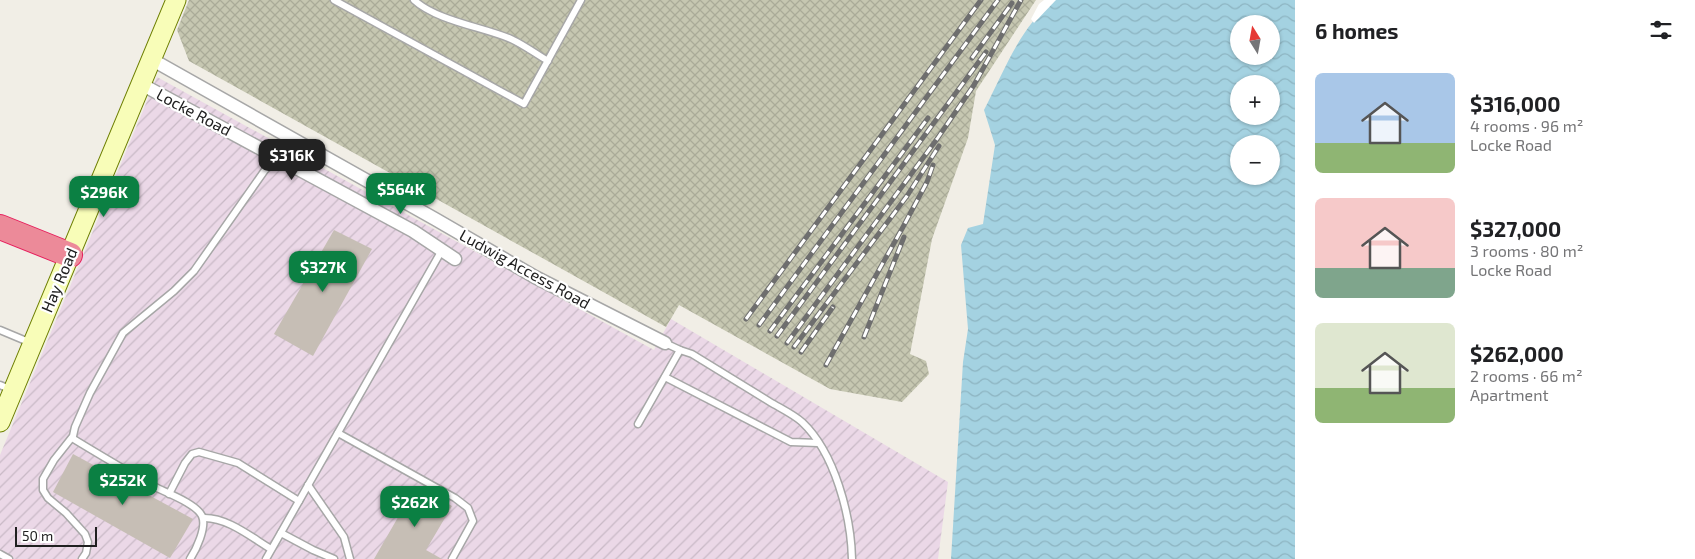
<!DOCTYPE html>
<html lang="en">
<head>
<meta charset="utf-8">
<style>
	body { margin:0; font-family:"Exo 2",sans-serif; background:#f2f2f2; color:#202124; height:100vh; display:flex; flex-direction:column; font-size:19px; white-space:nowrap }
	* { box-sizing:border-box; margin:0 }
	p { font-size:16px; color:#757577 }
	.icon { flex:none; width:28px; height:28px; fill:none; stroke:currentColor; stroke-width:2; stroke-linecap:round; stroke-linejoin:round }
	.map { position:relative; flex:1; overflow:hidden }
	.panel { display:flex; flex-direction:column; background:#fff; width:400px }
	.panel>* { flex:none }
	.needle { width:32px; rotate:349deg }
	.tools { position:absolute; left:1230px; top:15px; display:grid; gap:10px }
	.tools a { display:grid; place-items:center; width:50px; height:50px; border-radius:50%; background:#fff; box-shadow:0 1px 4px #0004; font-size:25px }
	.scale { position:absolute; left:15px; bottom:12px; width:82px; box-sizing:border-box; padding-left:5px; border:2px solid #202020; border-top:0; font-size:14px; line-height:18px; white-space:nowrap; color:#202020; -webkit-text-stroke:4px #fff; paint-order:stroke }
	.price { position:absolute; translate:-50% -42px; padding:0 11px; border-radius:10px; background:#0b8043; color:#fff; font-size:16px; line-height:32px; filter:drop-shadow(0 1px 2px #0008) }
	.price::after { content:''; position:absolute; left:50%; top:30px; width:15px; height:11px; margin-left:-8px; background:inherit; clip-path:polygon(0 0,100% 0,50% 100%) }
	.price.current { background:#222; color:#fff }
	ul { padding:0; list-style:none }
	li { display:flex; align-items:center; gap:15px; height:125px; padding:0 20px }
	li span { display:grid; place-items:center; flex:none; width:140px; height:100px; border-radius:8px; color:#555 }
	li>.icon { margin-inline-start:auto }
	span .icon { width:60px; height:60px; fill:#fffc; stroke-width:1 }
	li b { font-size:21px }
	h2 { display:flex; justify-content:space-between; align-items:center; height:60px; padding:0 20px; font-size:21px }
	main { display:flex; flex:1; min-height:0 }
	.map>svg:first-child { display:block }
	.industrial { fill:url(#industrial-furrows) }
	.construction { fill:url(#construction-cross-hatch) }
	.water { fill:url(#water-waves); fill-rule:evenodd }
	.pier { fill:#fff }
	.building { fill:#c6beb5 }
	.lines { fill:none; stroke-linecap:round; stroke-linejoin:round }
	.service-casing { stroke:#a7a7a7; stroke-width:9 }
	.minor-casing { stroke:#a7a7a7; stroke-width:15 }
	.secondary-casing { stroke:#6d7f00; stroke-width:21 }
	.motorway-casing { stroke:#e61d5c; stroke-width:26 }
	.service { stroke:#fff; stroke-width:6 }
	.minor { stroke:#fff; stroke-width:12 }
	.secondary { stroke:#f8fdb8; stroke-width:19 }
	.motorway { stroke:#ec8a99; stroke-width:24 }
	.rail-casing { stroke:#6e6e6e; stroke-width:5 }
	.rail { stroke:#fff; stroke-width:3; stroke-dasharray:9; stroke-linecap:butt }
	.labels { text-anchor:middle; stroke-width:4.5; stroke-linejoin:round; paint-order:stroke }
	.street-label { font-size:16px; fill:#202020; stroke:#fff }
</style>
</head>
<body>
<main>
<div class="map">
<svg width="1295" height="559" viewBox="0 0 1295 559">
	<defs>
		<pattern id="industrial-furrows" width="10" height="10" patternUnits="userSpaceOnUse" patternTransform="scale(1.25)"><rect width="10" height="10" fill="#ebd8e7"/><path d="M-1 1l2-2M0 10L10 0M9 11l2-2" fill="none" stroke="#c9b9c6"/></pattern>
		<pattern id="construction-cross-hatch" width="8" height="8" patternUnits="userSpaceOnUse" patternTransform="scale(1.25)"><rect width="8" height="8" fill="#c6c7b1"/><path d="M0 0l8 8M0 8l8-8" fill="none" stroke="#aaab98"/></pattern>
		<pattern id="water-waves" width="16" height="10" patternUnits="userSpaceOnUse" patternTransform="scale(1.25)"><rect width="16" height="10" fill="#a4d2e1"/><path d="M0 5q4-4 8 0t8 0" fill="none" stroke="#8db4c1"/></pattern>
	</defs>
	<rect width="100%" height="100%" fill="#f1eee6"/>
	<path class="industrial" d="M157 77 654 350 671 319 948 482 938 559H0V455Z"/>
	<path class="construction" d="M189 0H1036L976 91 968 138 932 239 910 354 926 361 929 374 902 402 830 389 679 305 666 327 189 61 177 30Z"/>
	<path class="water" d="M1055 0H1295V559H951L963 362 968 329 961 245 968 228 983 224 995 145 984 110C1003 74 1021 24 1055 0ZM1239 24H1271V56H1239ZM1239 84H1271V116H1239ZM1239 144H1271V176H1239Z"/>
	<path class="pier" d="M1044 0H1056L1034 23 1031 19 1039 4Z"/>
	<g class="building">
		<path d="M334 230 372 249 313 356 274 334Z"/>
		<path d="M73 454 193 519 170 558 53 492Z"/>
		<path d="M416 486 452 506 426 550 442 559H374Z"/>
	</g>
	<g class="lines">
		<g class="service-casing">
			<g id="service">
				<path d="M334 0 524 104 581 0"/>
				<path d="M414 0C437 21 483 27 511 39 524 45 536 54 548 61"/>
				<path d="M0 330 31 343"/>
				<path d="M680 350 692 354C718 370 744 386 770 402 780 408 793 414 802 422 835 453 851 516 852 559"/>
				<path d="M665 377 791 442 818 443"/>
				<path d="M0 385 12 390"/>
				<path d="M638 424 680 350 665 343"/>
				<path d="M338 433 455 498 468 508 473 521 452 559"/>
				<path d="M72 438C98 454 124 469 151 485 164 492 196 503 202 516 207 527 196 550 190 559"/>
				<path d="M308 485 344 537 350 559"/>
				<path d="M169 494 185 463 192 454 199 452 238 463 299 501"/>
				<path d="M203 518C227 517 251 537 271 549"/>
				<path d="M281 533 313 550 334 559"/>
				<path d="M0 554 9 559"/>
				<path d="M82 559 86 553 88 542 85 534 66 513 48 498 43 490V479L54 460 73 436 75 427 90 393 123 333 174 291 194 271 265 170 278 158"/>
				<path d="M266 559 442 250"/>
			</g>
		</g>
		<g class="minor-casing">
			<g id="minor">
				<path d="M151 59 435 219 535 277 665 343"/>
				<path d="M141 84 413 231 455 259"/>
			</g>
		</g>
		<g class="secondary-casing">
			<path id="secondary" d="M0 422 176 0"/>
		</g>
		<g class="motorway-casing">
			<path id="motorway" d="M0 227 70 255"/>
		</g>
		<use href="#service" class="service"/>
		<use href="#minor" class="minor"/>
		<use href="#secondary" class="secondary"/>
		<use href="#motorway" class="motorway"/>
		<g class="rail-casing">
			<g id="rail">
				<path d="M972 58 1012 3"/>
				<path d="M746 319 981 0"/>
				<path d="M759 325 998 0"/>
				<path d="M770 331 928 118"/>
				<path d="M777 336 986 52"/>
				<path d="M864 337 904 237"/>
				<path d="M787 343 937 139 974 85 1021 0"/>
				<path d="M794 347 907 196 939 146"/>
				<path d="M801 352 833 307"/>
				<path d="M826 365 903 227 927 182 933 165"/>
			</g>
		</g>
		<use href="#rail" class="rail"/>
	</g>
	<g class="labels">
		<g class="street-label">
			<text transform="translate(194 112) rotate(28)" y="6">Locke Road</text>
			<text transform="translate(525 269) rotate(29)" y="6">Ludwig Access Road</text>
			<text transform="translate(59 280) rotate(-67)" y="6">Hay Road</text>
		</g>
	</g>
</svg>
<div class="tools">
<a><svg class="needle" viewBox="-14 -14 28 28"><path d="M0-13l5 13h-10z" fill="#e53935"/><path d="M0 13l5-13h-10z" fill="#757577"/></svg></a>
<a>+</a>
<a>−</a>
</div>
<div class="scale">50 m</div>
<b class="price current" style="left:292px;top:181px">$316K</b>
<b class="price" style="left:401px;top:215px">$564K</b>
<b class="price" style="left:104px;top:218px">$296K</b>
<b class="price" style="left:323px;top:293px">$327K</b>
<b class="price" style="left:123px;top:506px">$252K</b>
<b class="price" style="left:415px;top:528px">$262K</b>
</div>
<section class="panel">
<h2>6 homes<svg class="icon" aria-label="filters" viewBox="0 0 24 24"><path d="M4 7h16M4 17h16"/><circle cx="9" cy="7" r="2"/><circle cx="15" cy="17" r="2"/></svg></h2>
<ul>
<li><span style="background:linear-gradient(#a9c7e8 70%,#8fb573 0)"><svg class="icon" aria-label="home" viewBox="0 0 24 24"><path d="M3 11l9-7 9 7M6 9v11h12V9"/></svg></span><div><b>$316,000</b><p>4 rooms · 96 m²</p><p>Locke Road</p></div></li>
<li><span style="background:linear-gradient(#f6c9c9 70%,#7fa58c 0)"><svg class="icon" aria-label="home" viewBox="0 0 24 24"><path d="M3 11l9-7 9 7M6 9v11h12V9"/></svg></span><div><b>$327,000</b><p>3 rooms · 80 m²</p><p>Locke Road</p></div></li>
<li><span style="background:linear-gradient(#dfe7d0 65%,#8fb573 0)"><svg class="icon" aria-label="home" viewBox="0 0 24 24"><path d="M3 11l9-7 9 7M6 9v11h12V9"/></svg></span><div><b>$262,000</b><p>2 rooms · 66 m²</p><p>Apartment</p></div></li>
</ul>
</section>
</main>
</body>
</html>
